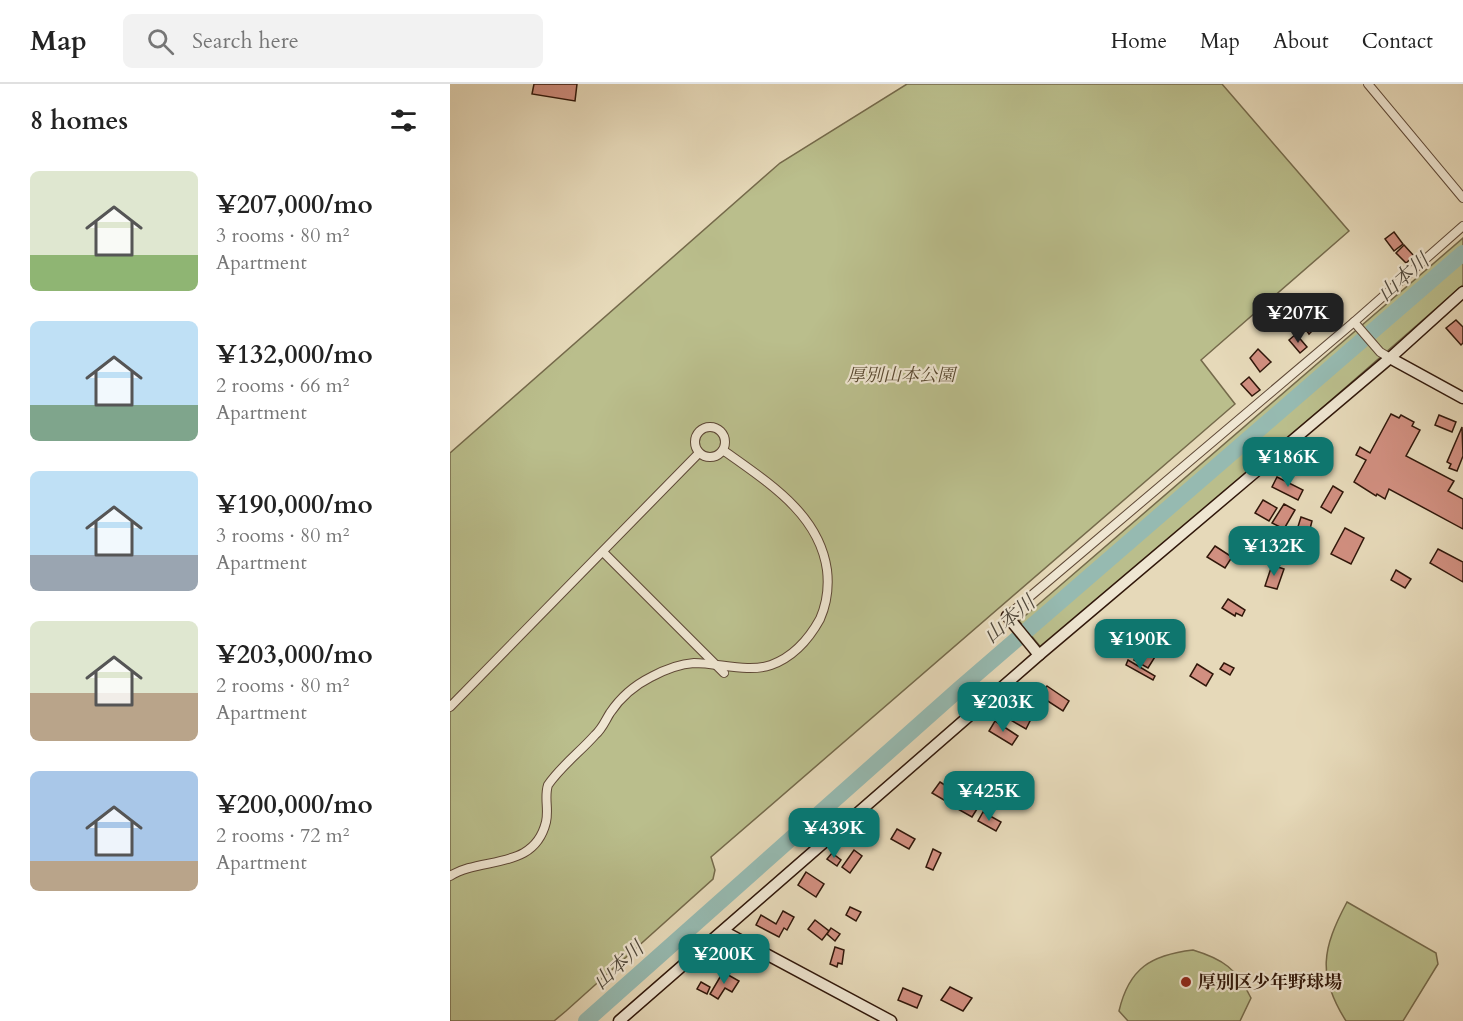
<!DOCTYPE html>
<html lang="en">
<head>
<meta charset="utf-8">
<style>
	body { margin:0; font-family:Cardo,"Noto Serif JP",serif; background:#f2f2f2; color:#222; height:100vh; display:flex; flex-direction:column; font-size:22px; white-space:nowrap }
	* { box-sizing:border-box; margin:0 }
	p { font-size:20px; color:#767676 }
	.icon { flex:none; width:33px; height:33px; fill:none; stroke:currentColor; stroke-width:2; stroke-linecap:round; stroke-linejoin:round }
	.map { position:relative; flex:1; overflow:hidden }
	.drawer { display:flex; flex-direction:column; background:#fff; width:450px }
	.drawer>* { flex:none }
	.price { position:absolute; translate:-50% -51px; padding:0 14px; border-radius:12px; background:#0f766e; color:#fff; font-size:20px; line-height:39px; filter:drop-shadow(0 2px 3px #0008) }
	.price::after { content:''; position:absolute; left:50%; top:36px; width:18px; height:14px; margin-left:-9px; background:inherit; clip-path:polygon(0 0,100% 0,50% 100%) }
	.price.on { background:#222; color:#fff }
	ul { padding:0; list-style:none }
	li { display:flex; align-items:center; gap:18px; height:150px; padding:0 30px }
	li span { display:grid; place-items:center; flex:none; width:168px; height:120px; border-radius:9px; color:#555 }
	li>.icon { margin-inline-start:auto }
	span .icon { width:72px; height:72px; fill:#fffc; stroke-width:1 }
	li b { font-size:26px }
	h2 { display:flex; justify-content:space-between; align-items:center; height:72px; padding:0 30px; font-size:26px }
	header { display:flex; align-items:center; gap:36px; box-sizing:border-box; height:84px; padding:0 30px; background:#fff; border-bottom:2px solid #e0e0e0 }
	header strong { font-size:28px }
	nav { display:flex; gap:33px; margin-inline-start:auto; font-size:21px }
	.search { width:420px; height:54px; background:#f2f2f2; display:flex; align-items:center; gap:15px; box-sizing:border-box; padding:0 21px; border-radius:9px; color:#767676; font-size:22px }
	main { display:flex; flex:1; min-height:0 }
	.map>svg:first-child { display:block }
	.green { fill:#babe8c; stroke:#756a4b; stroke-width:1.5 }
	.lines { fill:none; stroke-linecap:round; stroke-linejoin:round }
	.river { stroke:#96bab1; stroke-width:16 }
	.building { fill:#d18f80; stroke:#30170a; stroke-width:1.5 }
	.street-casing { stroke:#5e4836; stroke-width:10 }
	.secondary-casing { stroke:#30170a; stroke-width:13 }
	.street { stroke:#efe6d2; stroke-width:8 }
	.secondary { stroke:#efe6d2; stroke-width:10 }
	.poi-dot { fill:#8f2418; stroke:#efe6d2; stroke-width:2 }
	.labels { text-anchor:middle; stroke-width:4.5; stroke-linejoin:round; paint-order:stroke }
	.park-label { font-size:18px; font-style:italic; fill:#594931; stroke:#efe6d2 }
	.poi-label { font-size:18px; font-weight:bold; fill:#30170a; stroke:#efe6d2; text-anchor:start }
	.water-label { font-size:20px; font-style:italic; fill:#4f483c; stroke:#efe6d2 }
</style>
</head>
<body>
<header>
<strong>Map</strong>
<div class="search"><svg class="icon" aria-label="search" viewBox="0 0 24 24"><circle cx="10" cy="10" r="6"/><path d="M15 15l6 6"/></svg>Search here</div>
<nav><a>Home</a><a>Map</a><a>About</a><a>Contact</a></nav>
</header>
<main>
<section class="drawer">
<h2>8 homes<svg class="icon" aria-label="filters" viewBox="0 0 24 24"><path d="M4 7h16M4 17h16"/><circle cx="9" cy="7" r="2"/><circle cx="15" cy="17" r="2"/></svg></h2>
<ul>
<li><span style="background:linear-gradient(#dfe7d0 70%,#8fb573 0)"><svg class="icon" aria-label="home" viewBox="0 0 24 24"><path d="M3 11l9-7 9 7M6 9v11h12V9"/></svg></span><div><b>¥207,000/mo</b><p>3 rooms · 80 m²</p><p>Apartment</p></div></li>
<li><span style="background:linear-gradient(#bfe0f5 70%,#7fa58c 0)"><svg class="icon" aria-label="home" viewBox="0 0 24 24"><path d="M3 11l9-7 9 7M6 9v11h12V9"/></svg></span><div><b>¥132,000/mo</b><p>2 rooms · 66 m²</p><p>Apartment</p></div></li>
<li><span style="background:linear-gradient(#bfe0f5 70%,#9aa5b1 0)"><svg class="icon" aria-label="home" viewBox="0 0 24 24"><path d="M3 11l9-7 9 7M6 9v11h12V9"/></svg></span><div><b>¥190,000/mo</b><p>3 rooms · 80 m²</p><p>Apartment</p></div></li>
<li><span style="background:linear-gradient(#dfe7d0 60%,#b9a48a 0)"><svg class="icon" aria-label="home" viewBox="0 0 24 24"><path d="M3 11l9-7 9 7M6 9v11h12V9"/></svg></span><div><b>¥203,000/mo</b><p>2 rooms · 80 m²</p><p>Apartment</p></div></li>
<li><span style="background:linear-gradient(#a9c7e8 75%,#b9a48a 0)"><svg class="icon" aria-label="home" viewBox="0 0 24 24"><path d="M3 11l9-7 9 7M6 9v11h12V9"/></svg></span><div><b>¥200,000/mo</b><p>2 rooms · 72 m²</p><p>Apartment</p></div></li>
</ul>
</section>
<div class="map">
<svg width="1013" height="937" viewBox="0 0 1013 937">
	<rect width="100%" height="100%" fill="#e6d9b9"/>
	<filter id="stains"><feTurbulence type="fractalNoise" baseFrequency=".00333" numOctaves="4"/><feColorMatrix values="0 0 0 0 .2 0 0 0 0 .09 0 0 0 0 .02 0 0 0 .5 -.17"/></filter>
	<radialGradient id="worn" r=".72"><stop offset=".6" stop-color="#630" stop-opacity="0"/><stop offset="1" stop-color="#630" stop-opacity=".3"/></radialGradient>
	<g class="green">
		<path d="M457 0H772L899 147 751 276 785 320 261 773 265 786 263 795 116 927 104 937H0V369L330 79Z"/>
		<path d="M1013 154V201L594 567 569 537Z"/>
		<path d="M897 818 986 869 988 880 953 937H896C867 891 872 865 897 818Z"/>
		<path d="M743 866C773 875 787 885 801 914L790 937H678L669 927C679 884 701 871 743 866Z"/>
	</g>
	<g class="lines">
		<path class="river" d="M136 937 508 606 1013 169"/>
	</g>
	<g class="building">
		<path d="M84 0H127L125 17 82 10Z"/>
		<path d="M944 148 953 160 944 167 935 155Z"/>
		<path d="M954 161 964 172 956 179 946 169Z"/>
		<path d="M858 225 869 240 859 250 847 233Z"/>
		<path d="M1006 236 1013 243V259L1011 261 996 244Z"/>
		<path d="M846 250 857 263 850 269 839 256Z"/>
		<path d="M808 265 821 278 810 288 800 274Z"/>
		<path d="M799 293 810 306 802 312 791 300Z"/>
		<path d="M941 330 949 334 951 331 964 338 962 342 970 346 956 372 1004 397 998 407 1013 415V445L939 405 935 415 927 410 926 412 904 398 916 376 906 371 910 363 920 369Z"/>
		<path d="M989 331 1006 338 1002 348 985 341Z"/>
		<path d="M1012 343 1013 372 1007 387 999 384 1001 380 997 378Z"/>
		<path d="M827 393 853 406 848 416 822 403Z"/>
		<path d="M883 402 893 408 881 429 871 423Z"/>
		<path d="M813 416 827 424 819 437 805 429Z"/>
		<path d="M834 420 845 426 834 445 822 439Z"/>
		<path d="M851 433 862 437 858 453 846 449Z"/>
		<path d="M895 444 914 454 901 480 881 470Z"/>
		<path d="M765 462 782 473 775 484 757 473Z"/>
		<path d="M988 465 1013 478V498L980 479Z"/>
		<path d="M822 481 834 485 827 505 815 502Z"/>
		<path d="M946 486 961 495 955 504 941 496Z"/>
		<path d="M778 515 795 526 792 532 786 529 785 532 772 524Z"/>
		<path d="M694 560 708 568 698 584 684 576Z"/>
		<path d="M678 576 705 592 703 596 676 581Z"/>
		<path d="M774 579 784 584 780 591 770 585Z"/>
		<path d="M747 580 763 590 756 602 740 592Z"/>
		<path d="M597 602 619 617 613 627 590 612Z"/>
		<path d="M564 627 580 637 576 645 559 635Z"/>
		<path d="M545 637 568 652 562 661 539 647Z"/>
		<path d="M490 698 506 708 499 719 482 709Z"/>
		<path d="M536 699 552 709 544 722 528 712Z"/>
		<path d="M552 710 557 713 551 725 545 722Z"/>
		<path d="M511 715 527 725 522 733 506 724Z"/>
		<path d="M533 728 551 738 546 747 528 737Z"/>
		<path d="M447 745 465 755 459 765 441 755Z"/>
		<path d="M483 765 491 769 483 786 476 783Z"/>
		<path d="M404 766 412 772 400 789 392 783Z"/>
		<path d="M382 769 391 776 387 782 377 775Z"/>
		<path d="M356 788 374 800 366 813 348 801Z"/>
		<path d="M400 823 411 828 406 837 396 831Z"/>
		<path d="M333 827 344 833 337 846 334 844 329 853 306 841 311 831 326 840Z"/>
		<path d="M365 836 379 847 372 856 358 845Z"/>
		<path d="M381 844 390 850 385 857 377 850Z"/>
		<path d="M385 863 394 866 392 880 388 879 387 883 380 880Z"/>
		<path d="M273 888 289 897 282 908 275 904 268 915 260 910Z"/>
		<path d="M251 898 260 903 257 910 247 905Z"/>
		<path d="M500 903 522 914 513 927 491 916Z"/>
		<path d="M453 904 472 912 467 924 448 916Z"/>
	</g>
	<g class="lines">
		<g class="street-casing">
			<g id="street">
				<path d="M918 0 1013 114"/>
				<path d="M904 238 930 268 940 274"/>
				<circle cx="260" cy="358" r="15"/>
				<path d="M153 468 274 589"/>
				<path d="M557 532 904 238 1013 142"/>
				<path d="M0 623 249 369"/>
				<path d="M0 792C32 772 84 787 96 738 99 725 94 713 98 701 111 682 130 668 145 651 152 645 155 637 160 629 170 614 185 601 201 593 214 586 229 580 244 579 269 579 298 589 321 581 343 573 359 555 370 535 377 519 379 503 377 486 369 429 317 398 273 366"/>
			</g>
		</g>
		<g class="secondary-casing">
			<g id="secondary">
				<path d="M940 274 1013 314"/>
				<path d="M557 532 589 571"/>
				<path d="M273 847 441 937"/>
				<path d="M169 937 589 571 940 274 1013 208"/>
			</g>
		</g>
		<use href="#street" class="street"/>
		<use href="#secondary" class="secondary"/>
	</g>
	<circle class="poi-dot" cx="736" cy="898" r="6"/>
	<g class="labels">
		<g class="park-label">
			<text x="451" y="297">厚別山本公園</text>
		</g>
		<g class="poi-label">
			<text x="748" y="904">厚別区少年野球場</text>
		</g>
		<g class="water-label">
			<text transform="translate(953 193) rotate(-41)" y="7">山本川</text>
			<text transform="translate(559 535) rotate(-41)" y="7">山本川</text>
			<text transform="translate(168 881) rotate(-42)" y="7">山本川</text>
		</g>
	</g>
	<rect width="100%" height="100%" filter="url(#stains)"/>
	<rect width="100%" height="100%" fill="url(#worn)"/>
</svg>
<b class="price on" style="left:848px;top:260px">¥207K</b>
<b class="price" style="left:838px;top:404px">¥186K</b>
<b class="price" style="left:824px;top:493px">¥132K</b>
<b class="price" style="left:690px;top:586px">¥190K</b>
<b class="price" style="left:553px;top:649px">¥203K</b>
<b class="price" style="left:539px;top:738px">¥425K</b>
<b class="price" style="left:384px;top:775px">¥439K</b>
<b class="price" style="left:274px;top:901px">¥200K</b>
</div>
</main>
</body>
</html>
